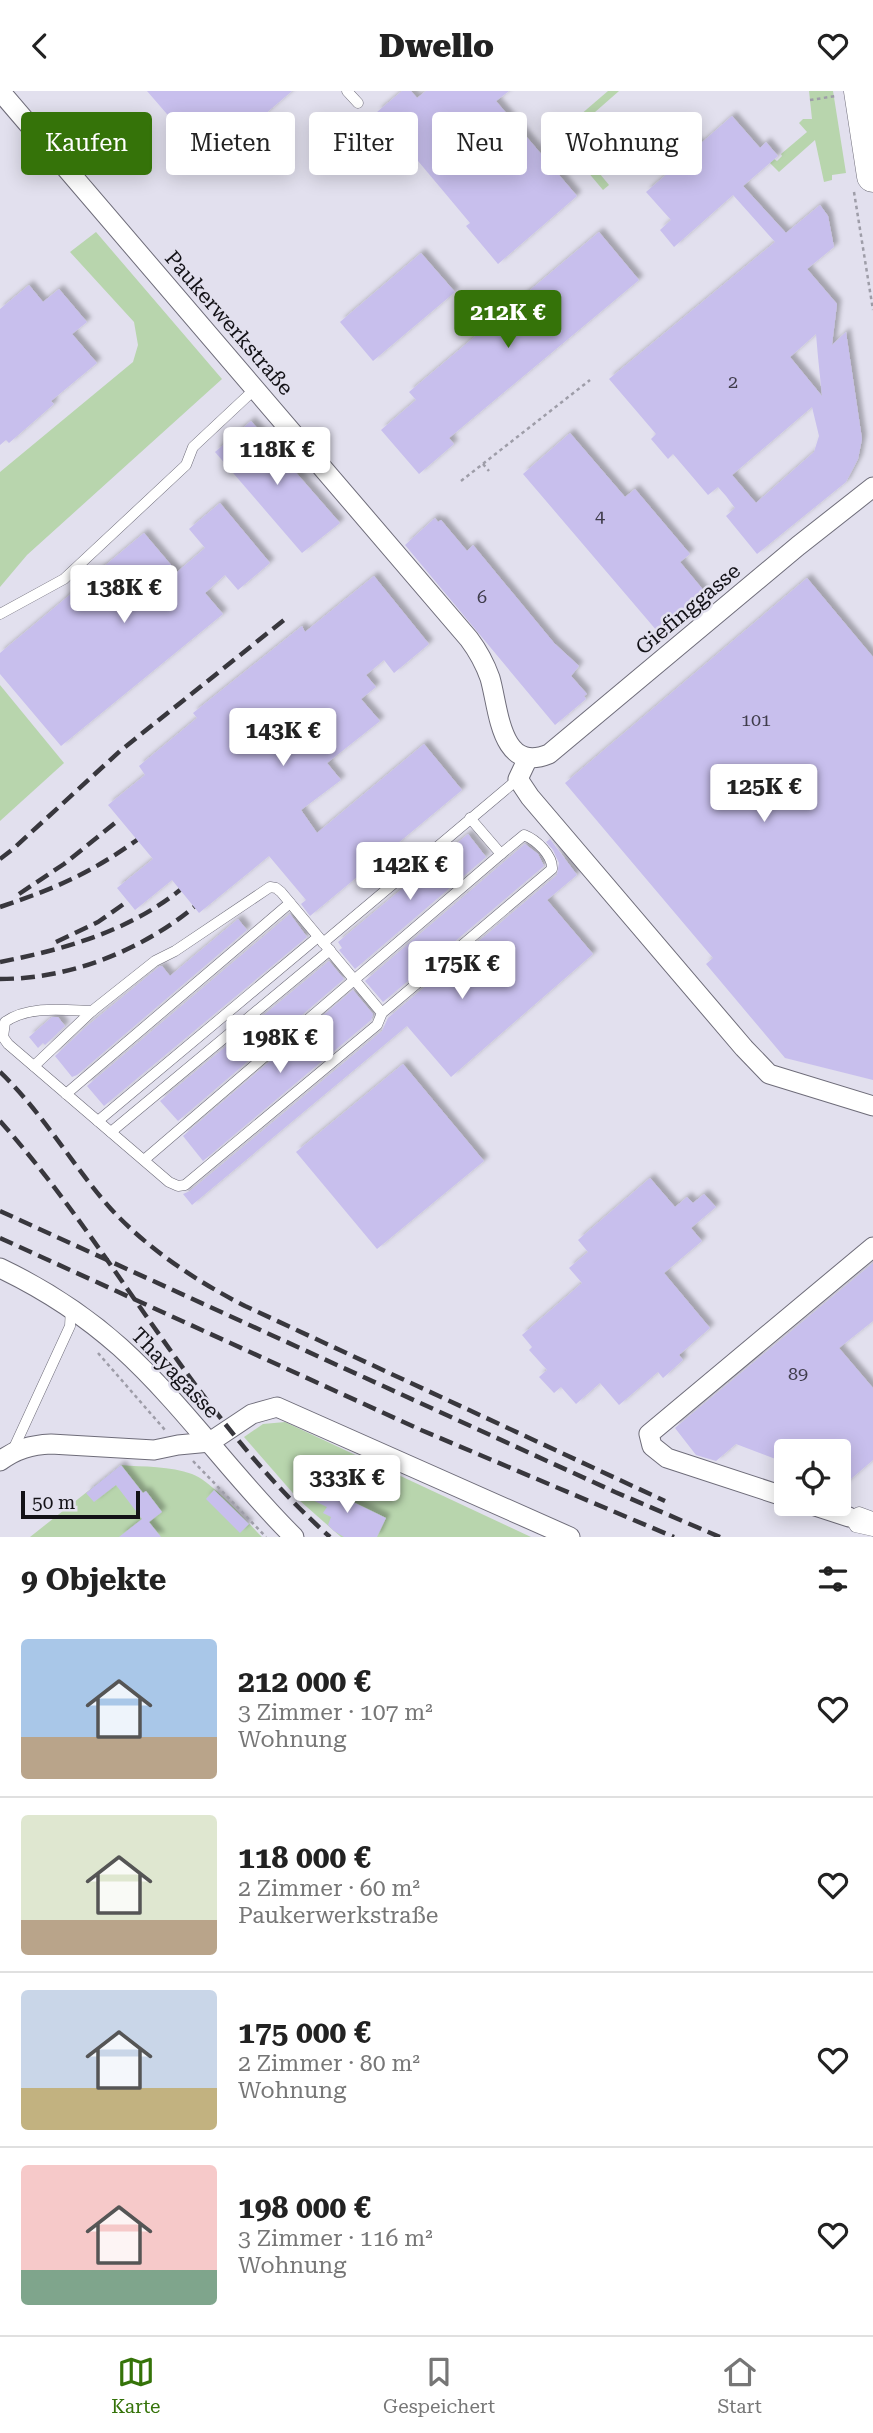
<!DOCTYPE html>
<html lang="de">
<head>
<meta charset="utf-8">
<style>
	body { margin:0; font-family:"Roboto Serif",serif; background:#f2f2f2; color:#222; height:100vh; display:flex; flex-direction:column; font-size:26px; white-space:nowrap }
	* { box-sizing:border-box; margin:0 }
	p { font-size:23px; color:#767676 }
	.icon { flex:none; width:38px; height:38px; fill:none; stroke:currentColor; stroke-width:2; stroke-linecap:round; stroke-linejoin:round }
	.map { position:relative; height:1446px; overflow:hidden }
	.sheet { display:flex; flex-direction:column; background:#fff; flex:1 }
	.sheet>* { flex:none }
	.hud { position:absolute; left:21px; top:21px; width:831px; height:63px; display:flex; gap:14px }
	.fabs { position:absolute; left:774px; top:1348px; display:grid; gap:14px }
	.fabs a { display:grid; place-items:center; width:77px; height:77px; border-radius:7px; background:#fff; box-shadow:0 4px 18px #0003; font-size:35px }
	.scale { position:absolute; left:21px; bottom:18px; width:119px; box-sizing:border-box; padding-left:7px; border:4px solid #131217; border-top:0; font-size:19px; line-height:24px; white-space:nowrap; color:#131217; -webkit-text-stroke:5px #e2e0ee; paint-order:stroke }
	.price { position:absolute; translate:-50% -60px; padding:0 16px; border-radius:7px; background:#fff; color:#222; font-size:23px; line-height:46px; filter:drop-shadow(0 2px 4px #0008) }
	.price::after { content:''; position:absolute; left:50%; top:42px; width:21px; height:16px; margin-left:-10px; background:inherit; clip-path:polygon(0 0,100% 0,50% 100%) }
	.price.selected { background:#357309; color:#fff }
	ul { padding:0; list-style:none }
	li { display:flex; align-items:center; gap:21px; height:175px; padding:0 21px }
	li+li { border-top:2px solid #e0e0e0 }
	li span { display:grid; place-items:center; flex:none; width:196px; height:140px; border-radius:7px; color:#555 }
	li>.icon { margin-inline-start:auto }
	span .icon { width:84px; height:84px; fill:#fffc; stroke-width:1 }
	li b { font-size:30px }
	h2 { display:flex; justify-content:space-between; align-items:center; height:84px; padding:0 21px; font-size:30px }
	.tag { padding:0 24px; border-radius:7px; background:#fff; box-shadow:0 4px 18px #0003; font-size:24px; line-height:63px }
	.tag.selected { background:#357309; color:#fff }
	header { display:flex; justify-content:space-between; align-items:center; height:91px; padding:0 21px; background:#fff; font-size:32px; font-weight:800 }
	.dock { display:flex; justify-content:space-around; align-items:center; height:98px; border-top:2px solid #e0e0e0; background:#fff; font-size:19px; color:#767676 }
	.dock a { display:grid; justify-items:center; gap:4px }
	.dock .selected { color:#357309 }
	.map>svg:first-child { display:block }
	.green { fill:#b8d5ad }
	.building { fill:#c8bfed; fill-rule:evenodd; filter:url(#shadow) }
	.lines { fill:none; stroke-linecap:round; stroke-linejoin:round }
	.service-casing { stroke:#6e6c79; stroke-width:11 }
	.minor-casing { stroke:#6e6c79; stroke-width:21 }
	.primary-casing { stroke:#6e6c79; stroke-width:33 }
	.path { stroke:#9e9da8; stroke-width:2.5; stroke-dasharray:3.5 3.5; stroke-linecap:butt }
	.service { stroke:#fff; stroke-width:10 }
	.minor { stroke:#fff; stroke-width:19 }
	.primary { stroke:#fff; stroke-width:32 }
	.rail { stroke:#38373d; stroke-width:4.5; stroke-dasharray:14 7; stroke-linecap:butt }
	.labels { text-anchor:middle; stroke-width:5; stroke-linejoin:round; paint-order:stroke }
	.number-label { font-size:18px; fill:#403d4c }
	.street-label { font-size:21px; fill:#131217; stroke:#e2e0ee }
</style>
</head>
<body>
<header><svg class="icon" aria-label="back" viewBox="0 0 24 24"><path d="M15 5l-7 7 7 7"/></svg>Dwello<svg class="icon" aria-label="heart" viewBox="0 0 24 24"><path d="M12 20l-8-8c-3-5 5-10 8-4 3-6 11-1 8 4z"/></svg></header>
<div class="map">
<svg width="873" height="1446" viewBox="0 0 873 1446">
	<defs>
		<filter id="shadow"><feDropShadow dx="4.5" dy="-4.5" stdDeviation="2" flood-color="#0004"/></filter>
	</defs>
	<rect width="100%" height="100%" fill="#e2e0ee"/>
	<g class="green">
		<path d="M608 0H619L570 43 565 37Z"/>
		<path d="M809 0H833L846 82 832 84V89L824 91 815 49 779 81 770 72 774 68 777 70 782 65 781 63 807 41 799 32 803 28H812Z"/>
		<path d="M563 38 609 94 603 99 560 48V44Z"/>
		<path d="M96 141 222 288 27 464 0 496V381L133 271 138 254 134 231 70 161Z"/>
		<path d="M0 594 64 672 0 730Z"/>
		<path d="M285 1331 531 1446H341L299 1409 244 1346 263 1333Z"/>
		<path d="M121 1374C143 1376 171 1375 192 1383 213 1391 245 1429 262 1446H30Z"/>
	</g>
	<g class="building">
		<path d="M147 0H292L224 58 194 24 179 37Z"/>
		<path d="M402 0H411L417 7 426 0H509L496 10 577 105 498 173 466 135 470 132 377 21Z"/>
		<path d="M732 25 760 57 766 51 778 65 743 95 786 142 820 114 828 125 834 156 807 178 837 213 832 254 846 241 862 348 858 368 846 391 757 463 726 425 735 417 726 405 718 396 708 404 673 363 668 368 651 348 656 343 609 288 775 151 733 104 674 156 660 139 671 129 646 101 674 77 666 69 692 46 699 54ZM816 243 818 266 822 305 790 266ZM812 316 819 345 814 361 756 412 732 384Z"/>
		<path d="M599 141 639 189 449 347 454 353 419 383 381 339 416 309 409 301Z"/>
		<path d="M421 162 455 201 373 270 340 231Z"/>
		<path d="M29 194 43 211 59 198 87 231 72 243 97 272 51 310 54 313 9 352 6 349 0 354V218Z"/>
		<path d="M251 330 340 432 302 462 215 361Z"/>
		<path d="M570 342 625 406 635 398 690 463 680 471 710 507 663 547 523 383Z"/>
		<path d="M220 412 270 472 238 499 225 484 205 502 223 523 61 655 0 583V562L144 442 177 481 205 457 189 438Z"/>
		<path d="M435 427 438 431 441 429 467 460 473 454 554 552 579 575 571 585 587 603 584 605 586 608 555 634 405 454Z"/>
		<path d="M374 485 429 553 394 582 384 569 366 584 376 596 361 608 380 630 327 672 341 689 301 719 317 742 424 653 462 699 310 825 301 813 306 809 269 765 199 822 172 789 135 819 117 797 153 768 108 714 145 684 139 675 197 627 193 622 302 535 305 541Z"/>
		<path d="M807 487 873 566V989L785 967 706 873 713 867 565 692Z"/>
		<path d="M468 743 486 766 355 878 339 859 342 857 338 851Z"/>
		<path d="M550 748 577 784 547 809 593 863 451 986 407 935 192 1114 183 1103 190 1100 382 940 388 927 557 784 559 772 553 759 546 751Z"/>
		<path d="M525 753 538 763 544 775 383 911 365 890Z"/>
		<path d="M290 823 307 846 104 1015 87 995Z"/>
		<path d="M238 828 247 839 77 984 72 986 55 965 86 936 159 876 162 875 170 885Z"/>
		<path d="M329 870 344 888 178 1030 160 1010Z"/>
		<path d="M353 899 373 923 371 929 203 1070 183 1045Z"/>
		<path d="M52 926H58L65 935 45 954 43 952 38 957 29 946Z"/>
		<path d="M403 973 484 1070 377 1158 296 1061Z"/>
		<path d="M650 1087 675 1116 687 1106 693 1112 704 1103 716 1116 691 1137 702 1150 664 1182 710 1237 679 1264 683 1269 663 1287 658 1281 619 1314 600 1292 576 1313 561 1296 554 1302 539 1286 547 1279 529 1259 532 1256 522 1244 582 1192 569 1177 588 1161 578 1149Z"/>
		<path d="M873 1172V1230L839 1257 873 1297V1369L838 1399V1360H786V1372L736 1353 716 1370 696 1364 675 1337Z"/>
		<path d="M121 1374 143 1402 146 1400 162 1421 149 1431 161 1446H119L142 1428 116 1394 94 1411 86 1402Z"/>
		<path d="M314 1392 386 1427 377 1446H344L334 1440 328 1434 331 1426 323 1422 327 1416 306 1406Z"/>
		<path d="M214 1399 249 1433 240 1442 206 1408Z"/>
	</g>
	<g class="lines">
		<g class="service-casing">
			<g id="service">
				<path d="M347 0 358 12"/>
				<path d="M0 523 64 488 186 374 193 356 255 298"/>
				<path d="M470 727 501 763"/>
				<path d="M323 852 518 688"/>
				<path d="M34 975 92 920"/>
				<path d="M66 1003 290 812"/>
				<path d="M98 1030 318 846"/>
				<path d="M111 1041 330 859"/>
				<path d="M144 1069 501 763 524 744C537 749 553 765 552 778L382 922 377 934 185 1094 178 1095 169 1091 8 953 3 946 5 931C29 914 65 919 92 920L155 870 175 860 270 796 276 797 281 801 382 922"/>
				<path d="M12 1361 70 1235 71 1217"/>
				<path d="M849 1426 855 1436 873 1440"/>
				<path d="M849 1426 859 1421 873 1426"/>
				<path d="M849 1426 873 1434"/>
			</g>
		</g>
		<g class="minor-casing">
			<g id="minor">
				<path d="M0 0 469 548C478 560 485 573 490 587 499 618 500 683 549 663L798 455 873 396"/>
				<path d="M528 667 518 688 530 706 744 957 769 983 873 1015"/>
				<path d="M0 1177C44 1198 84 1224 120 1256 184 1314 233 1386 294 1446"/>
				<path d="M210 1351 252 1323 277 1316 570 1446"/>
				<path d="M0 1370C16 1358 31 1354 51 1353L154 1359 178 1354 210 1351"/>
				<path d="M786 1406 667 1367 652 1355 649 1343 873 1156"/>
				<path d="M806 1412 849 1426"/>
			</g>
		</g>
		<g class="primary-casing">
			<path id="primary" d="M860 0 873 85"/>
		</g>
		<g class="path">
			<path d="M810 9 836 5"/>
			<path d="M854 101 873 219"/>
			<path d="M483 373 489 380"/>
			<path d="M461 390 590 289"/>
			<path d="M98 1262 165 1339"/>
			<path d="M193 1370 266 1446"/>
		</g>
		<use href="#service" class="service"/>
		<use href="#minor" class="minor"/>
		<use href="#primary" class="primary"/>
		<g class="rail">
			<path d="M0 768 13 758 120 660 284 529"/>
			<path d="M19 803 64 773 120 728"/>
			<path d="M0 816C56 797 89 783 137 749"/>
			<path d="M56 851 98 831 128 810"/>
			<path d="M0 871C65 858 127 841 180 799"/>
			<path d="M0 888C69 888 141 860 194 816"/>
			<path d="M0 981C43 1022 72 1074 111 1118 148 1158 196 1190 245 1215L665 1410"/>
			<path d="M0 1030C118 1163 196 1327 330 1446"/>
			<path d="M0 1120 615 1401 720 1446"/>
			<path d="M0 1147 421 1339 674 1446"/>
		</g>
	</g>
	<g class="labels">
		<g class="number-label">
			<text x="733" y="297">2</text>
			<text x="600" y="431">4</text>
			<text x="482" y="512">6</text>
			<text x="756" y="635">101</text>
			<text x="798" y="1289">89</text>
		</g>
		<g class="street-label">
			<text transform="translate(229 232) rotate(49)" y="7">Paukerwerkstraße</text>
			<text transform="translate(688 518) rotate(-40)" y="7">Giefinggasse</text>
			<text transform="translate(175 1282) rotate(46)" y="7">Thayagasse</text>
		</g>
	</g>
</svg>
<div class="fabs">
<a><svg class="icon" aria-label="locate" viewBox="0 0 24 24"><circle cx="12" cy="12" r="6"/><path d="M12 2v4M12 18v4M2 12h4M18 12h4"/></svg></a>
</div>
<div class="scale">50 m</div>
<b class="price selected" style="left:508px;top:259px">212K €</b>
<b class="price" style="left:277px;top:396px">118K €</b>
<b class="price" style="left:124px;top:534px">138K €</b>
<b class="price" style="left:283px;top:677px">143K €</b>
<b class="price" style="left:764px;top:733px">125K €</b>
<b class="price" style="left:410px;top:811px">142K €</b>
<b class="price" style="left:462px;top:910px">175K €</b>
<b class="price" style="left:280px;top:984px">198K €</b>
<b class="price" style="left:347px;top:1424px">333K €</b>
<div class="hud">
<a class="tag selected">Kaufen</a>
<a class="tag">Mieten</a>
<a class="tag">Filter</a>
<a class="tag">Neu</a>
<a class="tag">Wohnung</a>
</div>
</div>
<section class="sheet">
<h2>9 Objekte<svg class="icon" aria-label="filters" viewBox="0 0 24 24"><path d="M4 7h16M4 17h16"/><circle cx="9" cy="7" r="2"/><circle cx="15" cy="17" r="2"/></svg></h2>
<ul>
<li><span style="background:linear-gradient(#a9c7e8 70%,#b9a48a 0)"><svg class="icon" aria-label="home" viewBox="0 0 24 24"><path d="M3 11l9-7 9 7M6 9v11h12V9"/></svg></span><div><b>212 000 €</b><p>3 Zimmer · 107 m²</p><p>Wohnung</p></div><svg class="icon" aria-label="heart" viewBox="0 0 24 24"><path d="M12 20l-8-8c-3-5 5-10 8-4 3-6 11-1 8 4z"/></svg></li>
<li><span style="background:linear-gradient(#dfe7d0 75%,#b9a48a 0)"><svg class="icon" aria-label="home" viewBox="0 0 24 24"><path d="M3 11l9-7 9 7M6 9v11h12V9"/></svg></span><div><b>118 000 €</b><p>2 Zimmer · 60 m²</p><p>Paukerwerkstraße</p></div><svg class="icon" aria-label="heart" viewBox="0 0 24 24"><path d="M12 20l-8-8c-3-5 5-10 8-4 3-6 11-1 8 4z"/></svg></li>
<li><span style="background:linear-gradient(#c9d6e8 70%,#c2b280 0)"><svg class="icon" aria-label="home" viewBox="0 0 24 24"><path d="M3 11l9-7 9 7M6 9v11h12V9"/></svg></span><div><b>175 000 €</b><p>2 Zimmer · 80 m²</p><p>Wohnung</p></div><svg class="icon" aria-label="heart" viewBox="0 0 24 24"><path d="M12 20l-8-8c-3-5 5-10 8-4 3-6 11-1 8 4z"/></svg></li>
<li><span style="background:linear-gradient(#f6c9c9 75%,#7fa58c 0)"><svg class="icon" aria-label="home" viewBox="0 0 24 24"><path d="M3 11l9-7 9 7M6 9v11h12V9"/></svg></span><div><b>198 000 €</b><p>3 Zimmer · 116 m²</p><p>Wohnung</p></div><svg class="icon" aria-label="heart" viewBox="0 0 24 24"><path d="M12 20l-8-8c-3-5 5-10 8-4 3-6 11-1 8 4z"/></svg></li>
</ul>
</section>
<nav class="dock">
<a class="selected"><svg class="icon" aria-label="map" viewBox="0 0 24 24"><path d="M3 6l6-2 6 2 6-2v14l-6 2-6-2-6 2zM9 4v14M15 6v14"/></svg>Karte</a>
<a><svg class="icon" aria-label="saved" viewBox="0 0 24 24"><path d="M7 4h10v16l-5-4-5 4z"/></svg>Gespeichert</a>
<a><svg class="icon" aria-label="home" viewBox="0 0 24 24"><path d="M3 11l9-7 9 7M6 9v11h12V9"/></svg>Start</a>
</nav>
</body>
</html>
